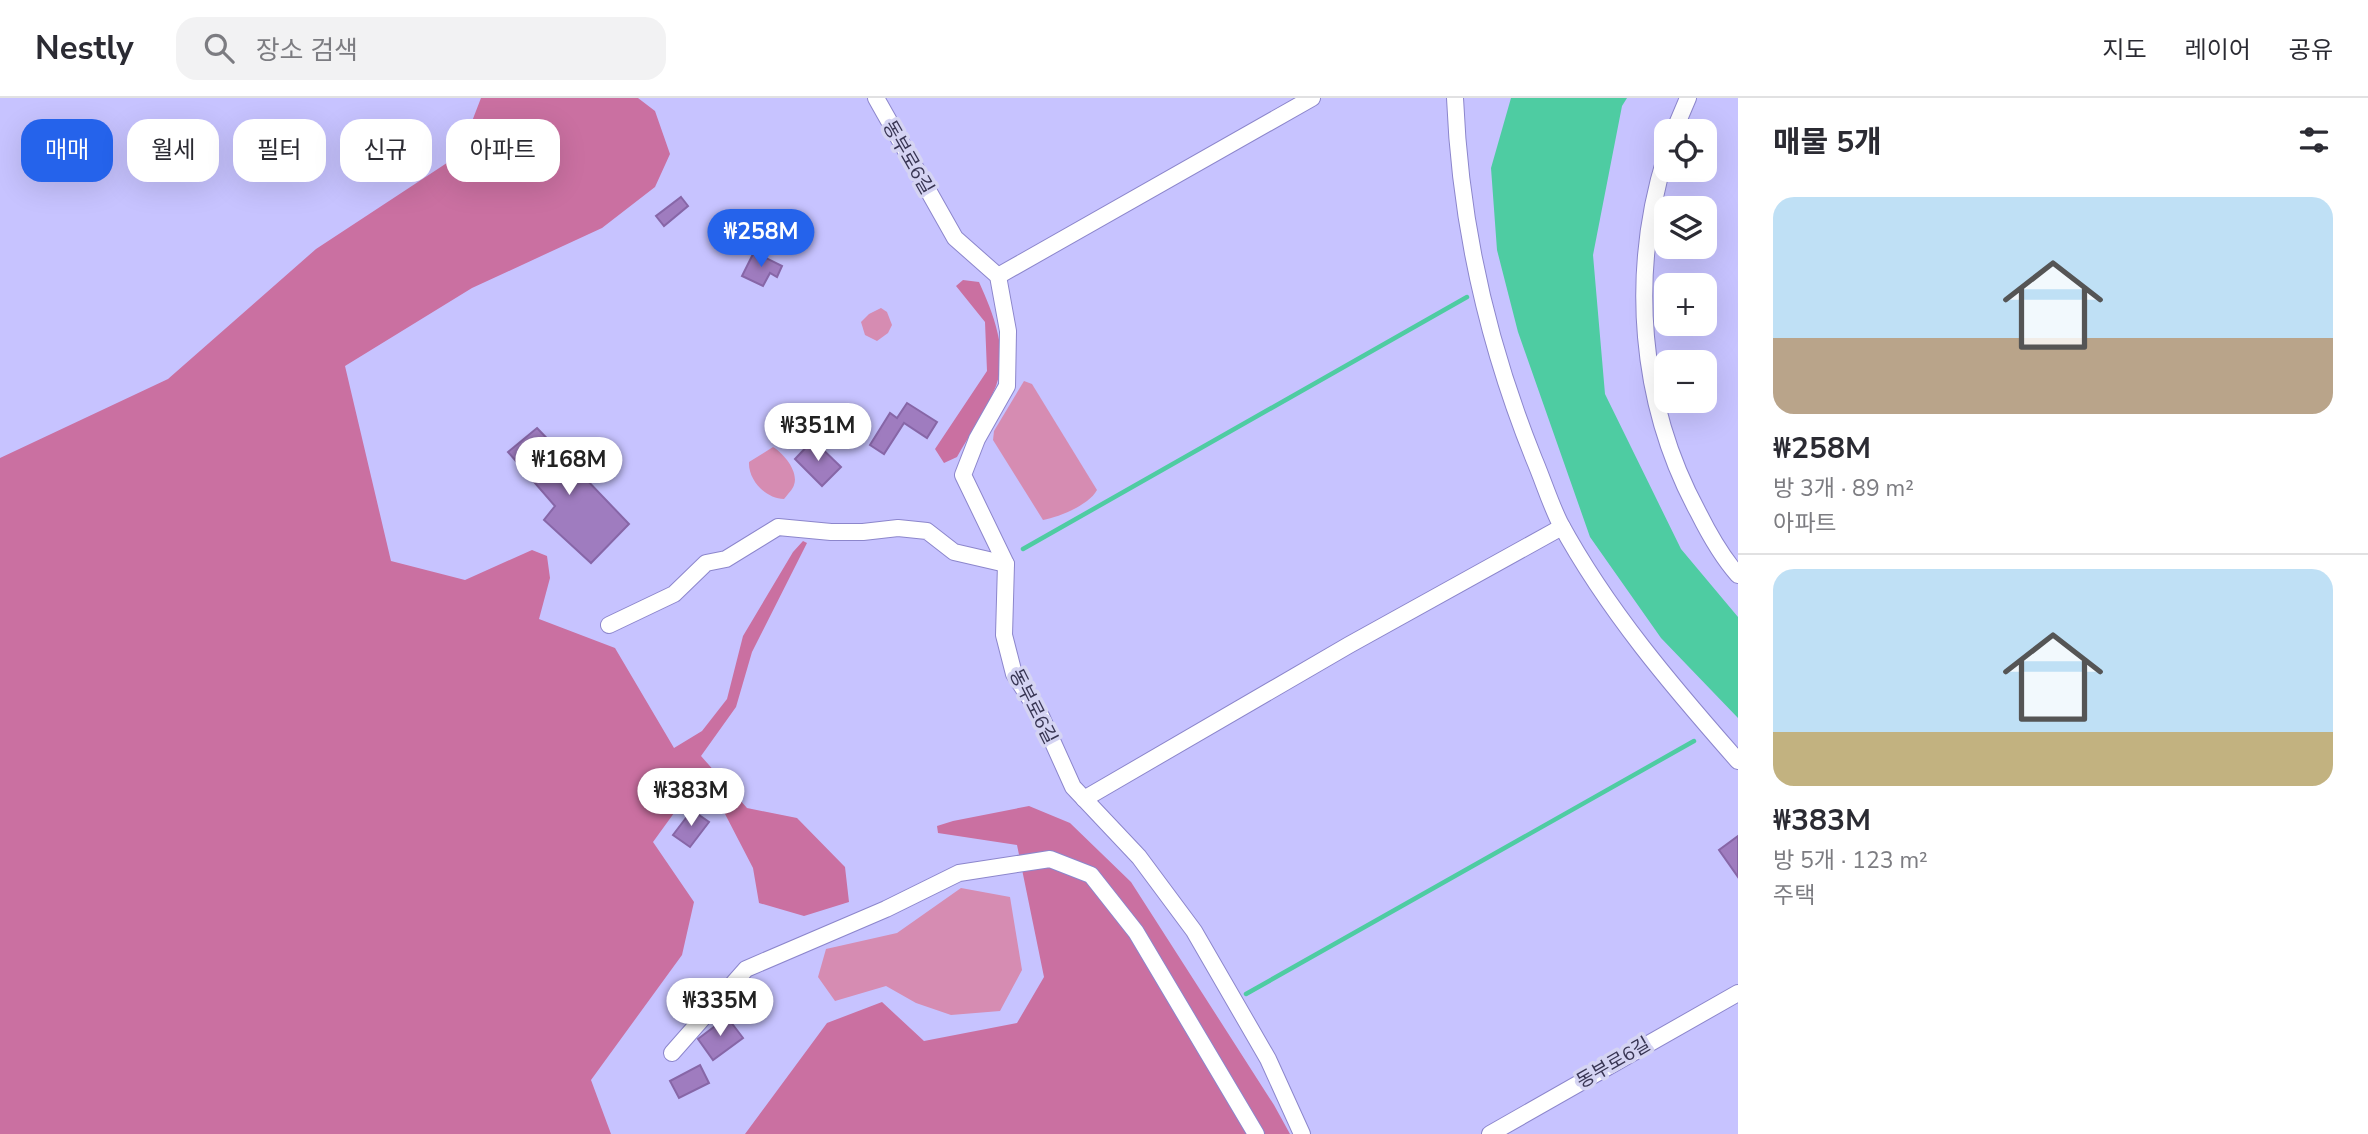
<!DOCTYPE html>
<html lang="ko">
<head>
<meta charset="utf-8">
<style>
	body { margin:0; font-family:"Nunito Sans","Noto Sans KR",sans-serif; background:#f2f2f3; color:#2b2b33; height:100vh; display:flex; flex-direction:column; font-size:26px; white-space:nowrap }
	* { box-sizing:border-box; margin:0 }
	p { font-size:23px; color:#7c7c81 }
	.icon { flex:none; width:38px; height:38px; fill:none; stroke:currentColor; stroke-width:2; stroke-linecap:round; stroke-linejoin:round }
	.map { position:relative; flex:1; overflow:hidden }
	.sheet { display:flex; flex-direction:column; background:#fff; width:630px }
	.sheet>* { flex:none }
	.hud { position:absolute; left:21px; top:21px; width:665px; height:63px; display:flex; gap:14px }
	.fabs { position:absolute; left:1654px; top:21px; display:grid; gap:14px }
	.fabs a { display:grid; place-items:center; width:63px; height:63px; border-radius:14px; background:#fff; box-shadow:0 7px 28px #0002; font-size:35px }
	.price { position:absolute; translate:-50% -60px; padding:0 16px; border-radius:24px; background:#fff; color:#222; font-size:23px; line-height:46px; filter:drop-shadow(0 2px 4px #0008) }
	.price::after { content:''; position:absolute; left:50%; top:42px; width:21px; height:16px; margin-left:-10px; background:inherit; clip-path:polygon(0 0,100% 0,50% 100%) }
	.price.on { background:#2563eb; color:#fff }
	ul { padding:0; list-style:none }
	li { display:grid; align-content:center; gap:14px; height:371px; padding:0 35px }
	li+li { border-top:2px solid #e1e1e2 }
	li span { display:grid; place-items:center; height:217px; border-radius:21px; color:#555 }
	li>.icon { margin-inline-start:auto }
	span .icon { width:126px; height:126px; fill:#fffc; stroke-width:1 }
	li b { font-size:30px }
	h2 { display:flex; justify-content:space-between; align-items:center; height:84px; padding:0 35px; font-size:30px }
	.chip { padding:0 24px; border-radius:21px; background:#fff; box-shadow:0 7px 28px #0002; font-size:24px; line-height:63px }
	.chip.on { background:#2563eb; color:#fff }
	header { display:flex; align-items:center; gap:42px; box-sizing:border-box; height:98px; padding:0 35px; background:#fff; border-bottom:2px solid #e1e1e2 }
	header strong { font-size:33px }
	nav { display:flex; gap:38px; margin-inline-start:auto; font-size:24px }
	.search { width:490px; height:63px; background:#f2f2f3; display:flex; align-items:center; gap:18px; box-sizing:border-box; padding:0 24px; border-radius:21px; color:#7c7c81; font-size:26px }
	main { display:flex; flex:1; min-height:0 }
	.map>svg:first-child { display:block }
	.green { fill:#d68cb2 }
	.forest { fill:#ca70a1 }
	.water { fill:#4ecca2 }
	.lines { fill:none; stroke-linecap:round; stroke-linejoin:round }
	.stream { stroke:#4ecca2; stroke-width:4.5 }
	.building { fill:#9f7cbf; stroke:#8766a7; stroke-width:2 }
	.minor-casing { stroke:#8c86cc; stroke-width:18 }
	.minor { stroke:#fff; stroke-width:16 }
	.labels { text-anchor:middle; stroke-width:7; stroke-linejoin:round; paint-order:stroke }
	.street-label { font-size:19px; fill:#383553; stroke:#d5d4f3 }
</style>
</head>
<body>
<header>
<strong>Nestly</strong>
<div class="search"><svg class="icon" aria-label="search" viewBox="0 0 24 24"><circle cx="10" cy="10" r="6"/><path d="M15 15l6 6"/></svg>장소 검색</div>
<nav><a>지도</a><a>레이어</a><a>공유</a></nav>
</header>
<main>
<div class="map">
<svg width="1738" height="1036" viewBox="0 0 1738 1036">
	<rect width="100%" height="100%" fill="#c7c3ff"/>
	<g class="green">
		<path d="M881 210 887 214 892 227 888 235 877 243 865 237 861 224 869 216Z"/>
		<path d="M1024 283 1032 286 1097 392C1089 407 1059 419 1043 422L993 342 994 333Z"/>
		<path d="M773 349C783 355 799 373 794 387 793 391 787 397 784 401 766 401 748 382 749 364Z"/>
		<path d="M961 790 1010 799 1022 872 1000 913 951 917 916 905 886 888 835 903 818 879 826 851 897 835Z"/>
	</g>
	<g class="forest">
		<path d="M481 0H638L655 13 670 56 655 89 602 130 472 190 345 268 391 463 465 482 532 452 547 458 550 480 539 521 615 550 674 650 702 633 727 601 743 538 793 454 803 443 807 445 752 554 736 609 701 658 747 710 797 720 845 769 849 804 804 818 759 805 753 770 724 714 690 693 653 744 694 804 682 857 591 982 611 1036H0V360L168 281 316 151 459 57Z"/>
		<path d="M963 182 979 184C993 215 1009 254 996 288 986 313 970 336 957 359L944 365 935 351 987 273 985 224 956 188Z"/>
		<path d="M1029 708 1070 725 1131 784 1274 1007 1290 1036H745L827 925 882 904 924 943 1017 925 1044 879 1017 747 938 735 937 728 953 723Z"/>
	</g>
	<path class="water" d="M1511 0H1627L1622 8 1593 157 1605 296 1681 451 1738 519V620L1661 540 1590 439 1518 234 1497 152 1491 70Z"/>
	<g class="lines">
		<g class="stream">
			<path d="M1023 451 1467 199"/>
			<path d="M1246 896 1694 643"/>
		</g>
	</g>
	<g class="building">
		<path d="M681 99 688 108 664 128 656 118Z"/>
		<path d="M754 154 782 168 777 179 770 175 763 188 742 178Z"/>
		<path d="M907 305 937 324 927 340 904 325 884 356 870 347 890 315 897 320Z"/>
		<path d="M537 330 629 426 591 465 544 422 555 408 508 354Z"/>
		<path d="M813 342 841 369 822 388 795 361Z"/>
		<path d="M692 712 709 724 690 749 673 737Z"/>
		<path d="M1738 738V779L1719 752Z"/>
		<path d="M727 919 743 940 713 962 698 941Z"/>
		<path d="M700 967 709 985 679 1000 670 983Z"/>
	</g>
	<g class="lines">
		<g class="minor-casing">
			<g id="minor">
				<path d="M876 0 955 140 998 178 1008 233 1007 288 977 341 963 377 1006 466 1004 537 1014 576 1041 618 1073 689 1139 759 1194 833 1268 961 1302 1036"/>
				<path d="M1455 0C1460 124 1488 247 1534 361 1543 382 1550 405 1560 425 1607 512 1673 589 1738 663"/>
				<path d="M1674 33 1688 0"/>
				<path d="M1666 57C1629 175 1639 305 1698 414 1709 436 1722 459 1738 477"/>
				<path d="M998 178 1312 0"/>
				<path d="M609 527 674 496 706 465 726 461 778 429 831 434H863L898 430 927 433 954 454 1006 466"/>
				<path d="M1084 701 1349 547 1562 429"/>
				<path d="M672 955 746 871 886 811 959 775 1050 761 1091 777 1136 834 1256 1036"/>
				<path d="M1490 1036 1738 895"/>
			</g>
		</g>
		<use href="#minor" class="minor"/>
	</g>
	<g class="labels">
		<g class="street-label">
			<text transform="translate(909 59) rotate(60)" y="7">동부로6길</text>
			<text transform="translate(1034 608) rotate(63)" y="7">동부로6길</text>
			<text transform="translate(1613 964) rotate(-30)" y="7">동부로6길</text>
		</g>
	</g>
</svg>
<div class="fabs">
<a><svg class="icon" aria-label="locate" viewBox="0 0 24 24"><circle cx="12" cy="12" r="6"/><path d="M12 2v4M12 18v4M2 12h4M18 12h4"/></svg></a>
<a><svg class="icon" aria-label="layers" viewBox="0 0 24 24"><path d="M12 4l9 5-9 5-9-5zM3 14l9 5 9-5"/></svg></a>
<a>+</a>
<a>−</a>
</div>
<b class="price on" style="left:761px;top:171px">₩258M</b>
<b class="price" style="left:818px;top:365px">₩351M</b>
<b class="price" style="left:569px;top:399px">₩168M</b>
<b class="price" style="left:691px;top:730px">₩383M</b>
<b class="price" style="left:720px;top:940px">₩335M</b>
<div class="hud">
<a class="chip on">매매</a>
<a class="chip">월세</a>
<a class="chip">필터</a>
<a class="chip">신규</a>
<a class="chip">아파트</a>
</div>
</div>
<section class="sheet">
<h2>매물 5개<svg class="icon" aria-label="filters" viewBox="0 0 24 24"><path d="M4 7h16M4 17h16"/><circle cx="9" cy="7" r="2"/><circle cx="15" cy="17" r="2"/></svg></h2>
<ul>
<li><span style="background:linear-gradient(#bfe0f5 65%,#b9a48a 0)"><svg class="icon" aria-label="home" viewBox="0 0 24 24"><path d="M3 11l9-7 9 7M6 9v11h12V9"/></svg></span><div><b>₩258M</b><p>방 3개 · 89 m²</p><p>아파트</p></div></li>
<li><span style="background:linear-gradient(#bfe0f5 75%,#c2b280 0)"><svg class="icon" aria-label="home" viewBox="0 0 24 24"><path d="M3 11l9-7 9 7M6 9v11h12V9"/></svg></span><div><b>₩383M</b><p>방 5개 · 123 m²</p><p>주택</p></div></li>
</ul>
</section>
</main>
</body>
</html>
